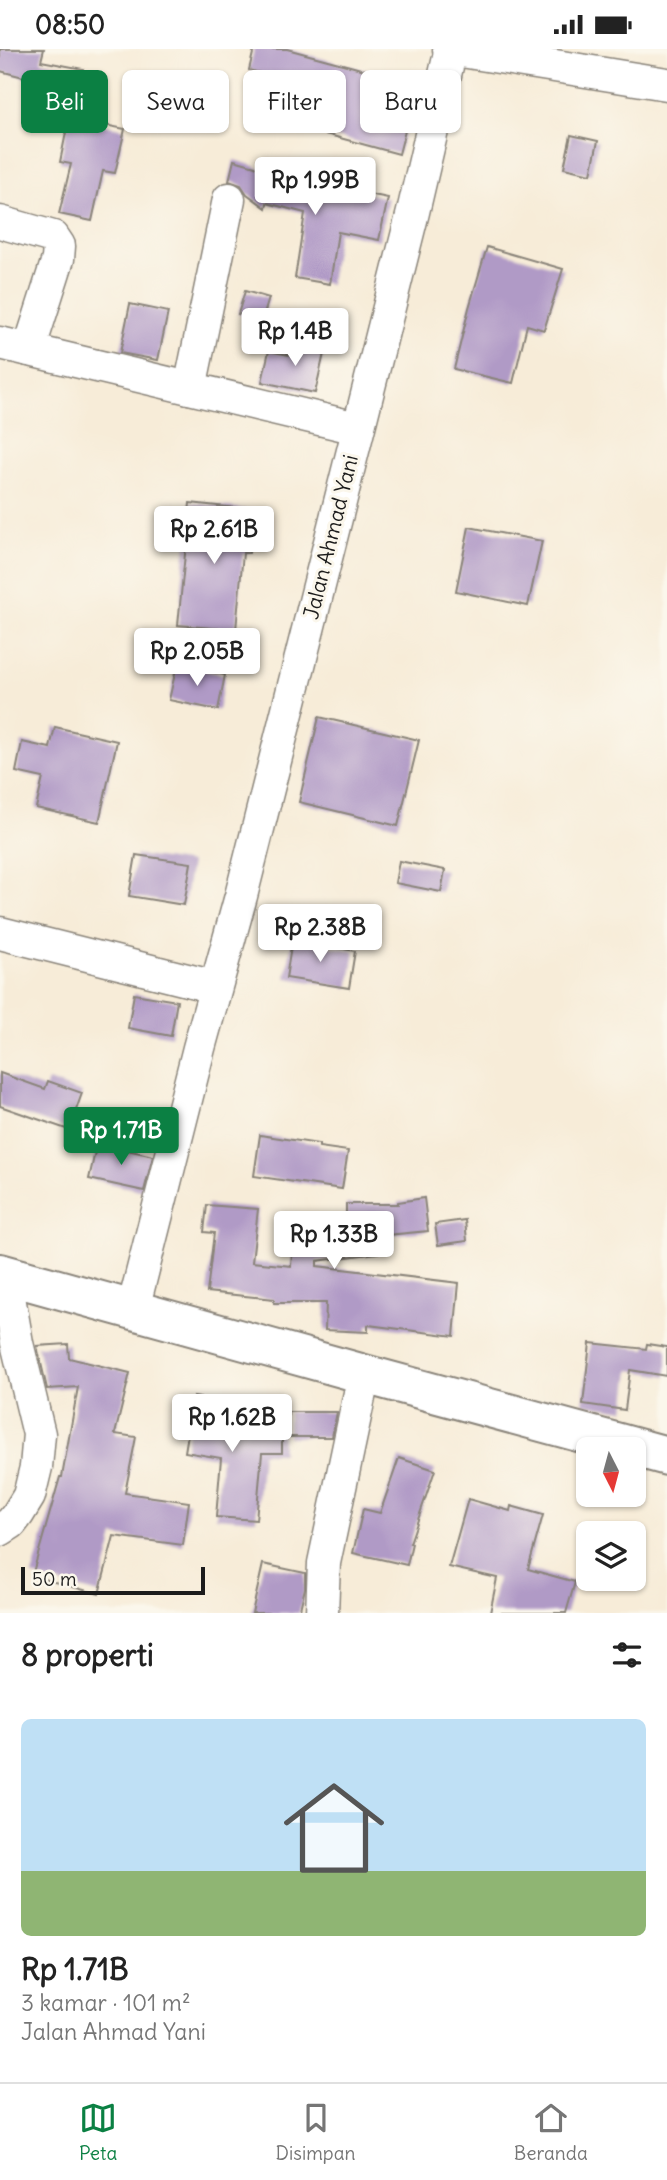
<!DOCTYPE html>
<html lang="id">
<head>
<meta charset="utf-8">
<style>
	body { margin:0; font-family:Delius,sans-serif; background:#f2f2f2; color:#222; height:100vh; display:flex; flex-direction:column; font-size:26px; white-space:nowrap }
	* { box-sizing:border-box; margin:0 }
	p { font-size:23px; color:#767676 }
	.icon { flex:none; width:38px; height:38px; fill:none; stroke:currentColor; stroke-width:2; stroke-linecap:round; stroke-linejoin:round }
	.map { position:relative; height:1564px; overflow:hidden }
	.side { display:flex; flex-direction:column; background:#fff; flex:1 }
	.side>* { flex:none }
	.banner { position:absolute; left:21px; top:21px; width:626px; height:63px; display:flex; gap:14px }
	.needle { width:46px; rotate:174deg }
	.controls { position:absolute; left:576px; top:1388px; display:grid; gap:14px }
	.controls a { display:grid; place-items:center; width:70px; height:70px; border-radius:10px; background:#fff; box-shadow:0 2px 5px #0004; font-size:35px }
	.scale { position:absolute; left:21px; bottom:18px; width:184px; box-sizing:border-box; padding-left:7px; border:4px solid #1c1c1c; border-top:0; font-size:19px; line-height:24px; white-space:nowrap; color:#1c1c1c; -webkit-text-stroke:5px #fbf7ec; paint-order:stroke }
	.price { position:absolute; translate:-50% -60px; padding:0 16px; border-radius:7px; background:#fff; color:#222; font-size:23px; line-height:46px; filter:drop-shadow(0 2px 4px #0008) }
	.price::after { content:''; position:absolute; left:50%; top:42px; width:21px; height:16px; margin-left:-10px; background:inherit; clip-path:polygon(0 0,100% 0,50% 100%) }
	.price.selected { background:#0b8043; color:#fff }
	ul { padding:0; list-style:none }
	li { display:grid; align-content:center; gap:14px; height:371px; padding:0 21px }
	li span { display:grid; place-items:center; height:217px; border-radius:10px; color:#555 }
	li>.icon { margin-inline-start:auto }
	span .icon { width:126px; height:126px; fill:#fffc; stroke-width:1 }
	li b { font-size:30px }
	h2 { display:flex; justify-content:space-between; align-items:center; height:84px; padding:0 21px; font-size:30px }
	.chip { padding:0 24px; border-radius:10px; background:#fff; box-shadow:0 2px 5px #0004; font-size:24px; line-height:63px }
	.chip.selected { background:#0b8043; color:#fff }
	.status { display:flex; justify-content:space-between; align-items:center; height:49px; padding:0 35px; background:#fff; direction:ltr }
	.status svg { height:19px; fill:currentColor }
	.menu { display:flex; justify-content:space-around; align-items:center; height:98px; border-top:2px solid #e0e0e0; background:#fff; font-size:19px; color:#767676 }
	.menu a { display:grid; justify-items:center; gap:4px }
	.menu .selected { color:#0b8043 }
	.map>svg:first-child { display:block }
	.building { fill:#b09ac6 }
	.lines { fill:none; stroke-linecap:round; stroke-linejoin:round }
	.minor-casing { stroke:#8a847a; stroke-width:35 }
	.major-casing { stroke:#8a847a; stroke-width:42 }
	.minor { stroke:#fff; stroke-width:32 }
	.major { stroke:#fff; stroke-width:38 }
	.labels { text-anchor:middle; stroke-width:6; stroke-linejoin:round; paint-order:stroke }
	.street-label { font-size:21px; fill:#1c1c1c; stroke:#fbf7ec }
</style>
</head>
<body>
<div class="status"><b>08:50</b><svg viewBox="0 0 49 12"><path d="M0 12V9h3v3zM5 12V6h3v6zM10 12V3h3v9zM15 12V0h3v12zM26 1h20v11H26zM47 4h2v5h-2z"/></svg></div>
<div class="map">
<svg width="667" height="1564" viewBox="0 0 667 1564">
	<rect width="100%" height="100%" fill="#fbf7ec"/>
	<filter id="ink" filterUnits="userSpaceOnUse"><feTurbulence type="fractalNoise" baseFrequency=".0143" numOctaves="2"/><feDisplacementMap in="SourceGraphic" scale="14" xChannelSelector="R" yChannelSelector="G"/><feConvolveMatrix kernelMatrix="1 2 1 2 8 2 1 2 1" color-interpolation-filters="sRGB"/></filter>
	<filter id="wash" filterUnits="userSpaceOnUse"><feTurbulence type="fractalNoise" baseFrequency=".00686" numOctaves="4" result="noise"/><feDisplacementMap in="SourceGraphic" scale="28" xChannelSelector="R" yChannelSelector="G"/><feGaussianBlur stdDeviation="1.57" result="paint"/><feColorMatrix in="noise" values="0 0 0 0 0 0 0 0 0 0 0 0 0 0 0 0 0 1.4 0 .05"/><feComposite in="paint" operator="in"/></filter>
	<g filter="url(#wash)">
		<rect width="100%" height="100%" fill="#f7ecd8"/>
		<g id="blocks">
			<g class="building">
				<path d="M0 0H44L41 12 83 20 75 58 41 55 43 33 0 22Z"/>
				<path d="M254 0H287L387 27 378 60 409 66 399 105 255 66 267 26 249 21Z"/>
				<path d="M69 69 125 80 115 124 103 122 92 172 59 165 71 115 60 113Z"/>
				<path d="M571 86 598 92 591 125 564 119Z"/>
				<path d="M234 111 255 117 272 129 330 144 331 142 358 148 359 143 388 149 379 191 338 183 330 235 295 229 305 164 267 154 266 159 247 145 241 136 229 132Z"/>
				<path d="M487 198 563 220 544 281 527 276 513 334 454 320 469 259Z"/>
				<path d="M245 242 269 249 262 272 238 265Z"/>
				<path d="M130 255 168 263 158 311 120 304Z"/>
				<path d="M297 294 325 300 315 344 262 333 269 302 294 307Z"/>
				<path d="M190 454 254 461 249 504H243L236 581 178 576Z"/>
				<path d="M469 478 542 492 528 557 456 542Z"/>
				<path d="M177 616 225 626 218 661 169 651Z"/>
				<path d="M319 668 419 691 398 777 299 753Z"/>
				<path d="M55 678 117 692 99 773 36 759 43 729 16 723 22 693 50 699Z"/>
				<path d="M136 806 191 814 184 856 129 847Z"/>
				<path d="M399 812 445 821 441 843 395 834Z"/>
				<path d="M292 891 355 902 349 939 286 929Z"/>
				<path d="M134 945 177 952 171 987 128 979Z"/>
				<path d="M0 1024 45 1040 48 1032 82 1044 69 1081 0 1057Z"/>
				<path d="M260 1086 319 1095V1098L348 1102 342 1140 254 1127Z"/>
				<path d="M97 1094 153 1107 144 1142 89 1130Z"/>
				<path d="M424 1149 428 1182 377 1187 378 1204 317 1212V1217L459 1234 454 1287 368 1276V1283L325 1281 326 1254H274V1250L207 1243 214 1184 204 1183 207 1156 258 1160 252 1213 291 1217 293 1191 346 1193V1155H398V1153Z"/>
				<path d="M465 1171 467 1192 438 1196 435 1175Z"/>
				<path d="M590 1294 646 1300 647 1295 667 1298V1327L630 1321 625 1361 583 1355Z"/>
				<path d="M68 1295 69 1309 130 1324 115 1385 136 1388 125 1444 189 1453 183 1496 114 1487 99 1545 32 1527 60 1428H62L78 1338 47 1340 37 1297Z"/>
				<path d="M194 1348 236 1355 232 1377 282 1376V1404H262L256 1471 216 1468 221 1409 185 1403Z"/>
				<path d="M288 1363H337L332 1388H288Z"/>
				<path d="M399 1409 435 1421 410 1494H412L407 1516 353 1504 363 1460 380 1464Z"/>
				<path d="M468 1450 510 1462 511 1457 543 1466 528 1520 575 1533 566 1564H490L497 1529 449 1518Z"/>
				<path d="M263 1515 305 1524V1539L299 1564H252Z"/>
			</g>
		</g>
	</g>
	<g filter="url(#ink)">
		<use href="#blocks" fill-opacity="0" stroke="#8a847a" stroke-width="2"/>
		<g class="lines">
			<g class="minor-casing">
				<g id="minor">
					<path d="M449 0 667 35"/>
					<path d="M0 173 53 188 59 197 58 210 29 301"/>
					<path d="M0 294 357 379"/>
					<path d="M190 339 229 150"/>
					<path d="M0 884 215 938"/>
					<path d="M133 1260 199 999 241 847 413 163 451 0"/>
					<path d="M0 1481 11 1474 18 1465 29 1447 36 1418 39 1385 17 1294 5 1225"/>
					<path d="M322 1564 324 1514 364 1325"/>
				</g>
			</g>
			<g class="major-casing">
				<path id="major" d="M0 1224 364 1325 667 1407"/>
			</g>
			<use href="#minor" class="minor"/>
			<use href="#major" class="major"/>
		</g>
	</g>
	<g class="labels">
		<g class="street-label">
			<text transform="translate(331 488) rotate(-76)" y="7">Jalan Ahmad Yani</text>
		</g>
	</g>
</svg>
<div class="controls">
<a><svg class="needle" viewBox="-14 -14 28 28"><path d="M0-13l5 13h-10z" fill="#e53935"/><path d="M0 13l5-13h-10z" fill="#767676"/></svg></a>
<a><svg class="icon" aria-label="layers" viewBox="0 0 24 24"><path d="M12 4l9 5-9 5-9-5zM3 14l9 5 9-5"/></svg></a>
</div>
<div class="scale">50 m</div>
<b class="price" style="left:315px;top:168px">Rp 1.99B</b>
<b class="price" style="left:295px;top:319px">Rp 1.4B</b>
<b class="price" style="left:214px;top:517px">Rp 2.61B</b>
<b class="price" style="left:197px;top:639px">Rp 2.05B</b>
<b class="price" style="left:320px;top:915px">Rp 2.38B</b>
<b class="price selected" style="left:121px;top:1118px">Rp 1.71B</b>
<b class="price" style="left:334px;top:1222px">Rp 1.33B</b>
<b class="price" style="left:232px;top:1405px">Rp 1.62B</b>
<div class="banner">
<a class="chip selected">Beli</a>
<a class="chip">Sewa</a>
<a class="chip">Filter</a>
<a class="chip">Baru</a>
</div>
</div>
<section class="side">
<h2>8 properti<svg class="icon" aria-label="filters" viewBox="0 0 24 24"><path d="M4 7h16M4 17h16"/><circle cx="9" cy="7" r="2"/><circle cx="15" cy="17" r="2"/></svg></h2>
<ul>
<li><span style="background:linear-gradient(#bfe0f5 70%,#8fb573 0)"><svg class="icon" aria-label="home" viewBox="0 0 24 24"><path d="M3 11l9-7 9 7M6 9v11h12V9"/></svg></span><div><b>Rp 1.71B</b><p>3 kamar · 101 m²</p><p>Jalan Ahmad Yani</p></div></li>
</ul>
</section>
<nav class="menu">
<a class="selected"><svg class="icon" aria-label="map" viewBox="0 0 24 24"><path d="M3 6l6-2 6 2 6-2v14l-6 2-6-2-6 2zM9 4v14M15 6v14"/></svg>Peta</a>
<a><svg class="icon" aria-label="saved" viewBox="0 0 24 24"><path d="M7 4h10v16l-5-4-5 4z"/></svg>Disimpan</a>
<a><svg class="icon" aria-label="home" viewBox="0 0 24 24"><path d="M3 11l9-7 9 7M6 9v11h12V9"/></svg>Beranda</a>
</nav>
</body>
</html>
